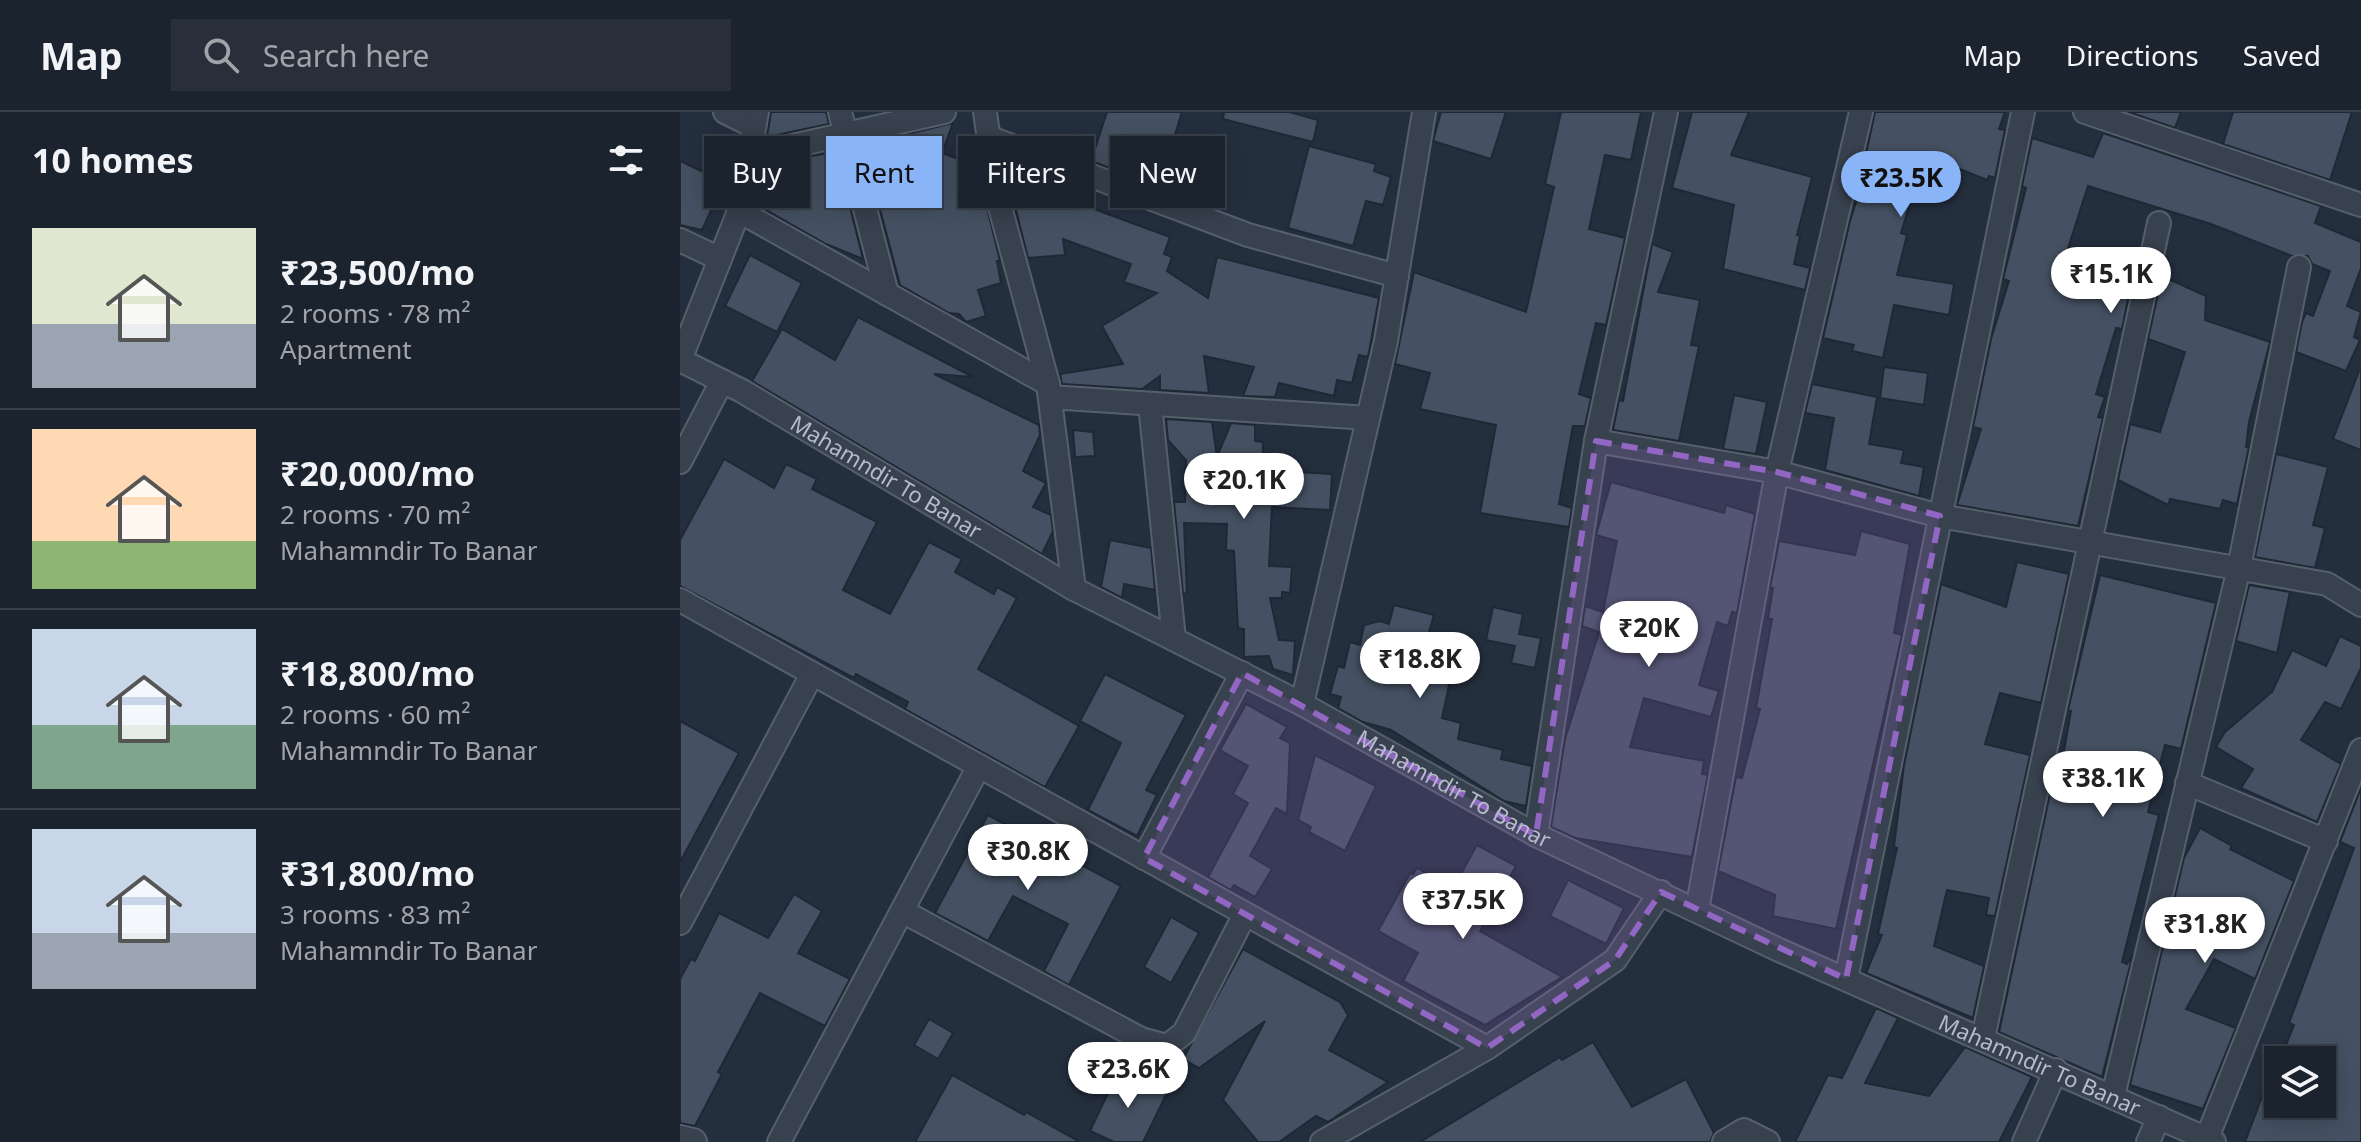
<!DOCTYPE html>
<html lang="en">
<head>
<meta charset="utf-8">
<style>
	body { margin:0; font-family:"Noto Sans",sans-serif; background:#282f3a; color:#f1f3f6; height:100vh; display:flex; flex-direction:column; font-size:30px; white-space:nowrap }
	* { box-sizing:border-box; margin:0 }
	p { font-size:26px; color:#a0a4aa }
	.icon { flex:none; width:44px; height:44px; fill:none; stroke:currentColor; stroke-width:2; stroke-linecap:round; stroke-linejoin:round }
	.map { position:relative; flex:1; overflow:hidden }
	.side { display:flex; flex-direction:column; background:#1b232e; width:680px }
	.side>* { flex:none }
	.banner { position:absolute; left:24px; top:24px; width:760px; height:72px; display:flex; gap:16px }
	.buttons { position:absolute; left:1584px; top:934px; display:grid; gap:16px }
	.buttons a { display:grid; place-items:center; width:72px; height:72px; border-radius:0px; background:#1b232e; box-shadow:0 4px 20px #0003,0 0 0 2px #39404a; font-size:40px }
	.price { position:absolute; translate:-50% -68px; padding:0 18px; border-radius:28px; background:#fff; color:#222; font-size:26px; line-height:52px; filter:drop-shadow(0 2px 4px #0008) }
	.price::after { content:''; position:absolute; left:50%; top:48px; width:24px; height:18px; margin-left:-12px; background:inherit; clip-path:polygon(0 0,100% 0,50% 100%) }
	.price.active { background:#8ab4f8; color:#111 }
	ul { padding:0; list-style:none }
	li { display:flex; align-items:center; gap:24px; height:200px; padding:0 32px }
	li+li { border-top:2px solid #39404a }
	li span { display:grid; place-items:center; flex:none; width:224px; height:160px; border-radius:0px; color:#555 }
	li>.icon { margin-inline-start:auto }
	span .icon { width:96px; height:96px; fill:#fffc; stroke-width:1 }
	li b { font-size:34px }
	h2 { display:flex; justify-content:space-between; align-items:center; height:96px; padding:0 32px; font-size:34px }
	.tag { padding:0 28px; border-radius:0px; background:#1b232e; box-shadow:0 4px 20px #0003,0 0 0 2px #39404a; font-size:28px; line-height:72px }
	.tag.active { background:#8ab4f8; color:#111 }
	header { display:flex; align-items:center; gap:48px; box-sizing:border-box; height:112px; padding:0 40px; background:#1b232e; border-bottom:2px solid #39404a }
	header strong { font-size:38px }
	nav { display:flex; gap:44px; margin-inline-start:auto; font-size:28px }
	.search { width:560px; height:72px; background:#282f3a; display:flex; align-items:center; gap:20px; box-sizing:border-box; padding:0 28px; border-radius:0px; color:#a0a4aa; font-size:30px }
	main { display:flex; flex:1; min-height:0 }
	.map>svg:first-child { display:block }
	.building { fill:#455162; stroke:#1f2835; stroke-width:2 }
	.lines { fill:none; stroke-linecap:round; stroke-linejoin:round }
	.minor-casing { stroke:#565f6c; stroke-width:26 }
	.tertiary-casing { stroke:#565f6c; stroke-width:30 }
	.minor { stroke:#38414e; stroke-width:22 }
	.tertiary { stroke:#38414e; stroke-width:26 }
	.marked { fill:#9266c3; fill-opacity:0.2; stroke:#9266c3; stroke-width:6; stroke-dasharray:16 10; stroke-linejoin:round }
	.labels { text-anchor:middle; stroke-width:7; stroke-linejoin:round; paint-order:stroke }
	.street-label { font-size:22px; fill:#b4bcc9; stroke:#1d2633 }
</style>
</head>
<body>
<header>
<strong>Map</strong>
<div class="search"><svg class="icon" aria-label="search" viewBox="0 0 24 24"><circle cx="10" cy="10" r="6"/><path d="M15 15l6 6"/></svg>Search here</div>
<nav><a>Map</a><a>Directions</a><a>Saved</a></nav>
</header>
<main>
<section class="side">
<h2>10 homes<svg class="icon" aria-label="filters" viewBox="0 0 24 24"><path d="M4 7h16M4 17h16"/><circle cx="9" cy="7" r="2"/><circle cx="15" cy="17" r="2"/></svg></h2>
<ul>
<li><span style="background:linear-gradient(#dfe7d0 60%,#9aa5b1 0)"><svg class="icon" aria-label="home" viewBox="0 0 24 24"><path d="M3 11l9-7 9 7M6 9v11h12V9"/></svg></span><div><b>₹23,500/mo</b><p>2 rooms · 78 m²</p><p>Apartment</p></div></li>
<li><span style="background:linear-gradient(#ffd9b3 70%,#8fb573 0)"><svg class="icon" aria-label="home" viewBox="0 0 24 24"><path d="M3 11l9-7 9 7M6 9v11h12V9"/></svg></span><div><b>₹20,000/mo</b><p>2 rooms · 70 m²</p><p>Mahamndir To Banar</p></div></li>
<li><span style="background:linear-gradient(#c9d6e8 60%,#7fa58c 0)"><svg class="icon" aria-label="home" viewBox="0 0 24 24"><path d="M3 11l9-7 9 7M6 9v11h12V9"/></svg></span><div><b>₹18,800/mo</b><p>2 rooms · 60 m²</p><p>Mahamndir To Banar</p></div></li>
<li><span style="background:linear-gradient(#c9d6e8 65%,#9aa5b1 0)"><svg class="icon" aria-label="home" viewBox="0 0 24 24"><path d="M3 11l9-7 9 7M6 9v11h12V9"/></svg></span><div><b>₹31,800/mo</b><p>3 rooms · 83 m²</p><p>Mahamndir To Banar</p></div></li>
</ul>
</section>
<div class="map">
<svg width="1681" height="1030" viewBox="0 0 1681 1030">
	<rect width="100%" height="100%" fill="#242f3e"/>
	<g class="building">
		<path d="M91 0H146L149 12 87 25Z"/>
		<path d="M427 0H502L479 74 411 49Z"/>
		<path d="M544 0H609L638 8 633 30 543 7Z"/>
		<path d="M761 0H826L811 47 753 29Z"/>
		<path d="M881 0H961L951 48 925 43 909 117 945 126 926 213 916 211 899 282 911 286 905 314H893L884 363 879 392 892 396 889 415 800 401 816 313 740 297 750 261 715 252 734 160 846 200 874 75 865 72Z"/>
		<path d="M1012 0H1069L1051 43 1132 65 1117 123 1120 124 1114 152 1130 156 1125 178 1043 157 1054 93 992 76Z"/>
		<path d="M1195 0H1325L1319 17 1325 18 1315 66 1309 64 1307 68 1245 43 1221 121 1227 123 1217 163 1274 172 1269 203 1214 193 1203 246 1172 239 1174 233 1143 226 1170 109 1191 43 1186 42Z"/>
		<path d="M1449 0H1501L1495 16Z"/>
		<path d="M1553 0H1672L1650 68 1543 32Z"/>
		<path d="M273 11 262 41 297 54 320 149H317L321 171 298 178 306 204 286 210 279 202 269 201 220 173 183 33Z"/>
		<path d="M1423 21 1641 94 1635 111 1681 130V156L1667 194 1681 200 1674 225 1680 228 1666 259 1616 240 1622 210 1626 201 1633 204 1650 159 1632 152 1628 144H1612L1531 112 1408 74 1382 155 1450 177 1442 217 1436 216 1416 282 1425 285 1418 305 1423 306 1398 414 1277 393 1301 317 1293 315 1311 227 1329 169 1323 167 1346 76 1342 74 1352 26 1413 45Z"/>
		<path d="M629 34 696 52 694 59 711 65 703 93 686 89 673 134 608 116Z"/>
		<path d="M156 39 183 147 146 132 88 99 77 77 81 55Z"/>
		<path d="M0 49 44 70 22 118 0 113Z"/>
		<path d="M338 69 490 125 484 142 492 145 487 159 528 186 537 145 699 186 688 245 679 243 672 271 657 268 654 284 599 271 595 285 563 284 574 255 524 244 529 281 480 278V264L462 277 382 272 380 262 443 252 422 214 477 181 444 170 451 152 383 127 385 143 348 146 329 70Z"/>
		<path d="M972 132 993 140 978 180 1020 188 1011 233 1019 234 999 329 933 318 939 288 943 289Z"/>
		<path d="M70 143 122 171 97 220 45 194Z"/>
		<path d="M1482 164 1526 184 1525 208 1590 230 1569 310 1566 335H1569L1557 392 1543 388 1540 397 1490 387 1488 393 1438 368 1450 312 1480 320 1505 240 1468 227Z"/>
		<path d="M178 205 293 265 254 262 359 313 360 323 343 359 366 371 353 395 371 403 373 419 362 442 72 269 102 217 155 248Z"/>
		<path d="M1204 255 1248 261 1244 293 1200 286Z"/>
		<path d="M1679 259H1681V338L1653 327Z"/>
		<path d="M1132 272 1197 285 1189 332 1224 338 1221 351 1244 355 1239 384 1145 358 1154 306 1125 301Z"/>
		<path d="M1054 283 1087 290 1076 342 1043 337Z"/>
		<path d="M486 307 532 310 537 345 551 311 575 313V329L583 330 582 358 652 362 650 398 592 395 589 454 612 455 610 481 602 480V486H590L599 528 615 529 613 563 593 557 589 544 564 545V517L558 516 554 439 546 438 547 412 504 411 507 481 503 482 494 390H505L506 348 488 328Z"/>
		<path d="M393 318 413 320 415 344 395 345Z"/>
		<path d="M1596 342 1648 355 1633 413 1645 416 1635 456 1575 445Z"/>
		<path d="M44 347 94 376 106 352 137 367 132 377 197 410 163 478 210 502 249 430 282 447 275 460 314 482 317 475 337 486 298 557 399 614 365 675 225 597 228 590 176 562 174 566 0 474V428Z"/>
		<path d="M931 370 1044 401 1046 393 1075 402 1057 501 1052 500 1048 514 1037 510 1019 573 1039 579 1031 605 964 586 950 635 1024 649 1022 662 1028 663 1012 745 895 726 871 715 885 627 919 520 902 514 905 494 923 500 937 429 916 423Z"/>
		<path d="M1181 419 1230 432 1214 521 1222 523 1156 817 1093 804 1095 783 1038 759 1056 665 1062 666 1080 597 1076 596 1092 507H1088L1093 476H1090L1099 429 1175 443Z"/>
		<path d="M430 428 471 436 475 478 444 472 442 486 421 475Z"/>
		<path d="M1337 450 1389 462 1361 591 1320 581 1305 632 1350 643 1315 804 1306 803 1309 786 1267 778 1254 834 1304 854 1293 906 1186 861 1202 823 1198 822 1217 736 1214 735 1224 653 1261 472 1326 495Z"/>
		<path d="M1420 463 1536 491 1501 637 1485 633 1468 700 1479 703 1442 850 1447 852 1453 842 1422 965 1319 920 1377 649 1382 650 1391 599 1388 598Z"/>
		<path d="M1569 473 1610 480 1597 541 1556 529Z"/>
		<path d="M714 493 754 503 748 524 769 529 777 536 762 606 781 611 778 627 823 638 821 647 852 654 846 694 824 689 711 618 683 610 658 596 661 585 650 582 658 554 664 556 670 530 680 533 684 513 700 509 709 512Z"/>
		<path d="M813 495 843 502 839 522 861 526 855 556 831 551 835 534 806 528Z"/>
		<path d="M1660 524 1681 534V556L1661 597 1645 590 1621 628 1661 652 1637 710 1561 676 1573 657 1536 635 1545 620 1592 580 1612 538 1646 554Z"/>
		<path d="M425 562 506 603 466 678 477 683 457 724 408 698 441 631 400 609Z"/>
		<path d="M566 592 607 615 600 626 610 631 607 702 596 696 570 744 592 757 575 785 554 773 551 778 528 765 568 691 553 682 568 654 540 638Z"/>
		<path d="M0 609 59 641 0 750Z"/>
		<path d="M635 643 696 674 665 739 629 720 631 715 618 708Z"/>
		<path d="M1681 676V1030H1565L1596 947 1598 992H1642V948H1600L1614 913 1609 911 1674 736 1660 730Z"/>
		<path d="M308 703 441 774 389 873 364 859 388 812 333 784 308 829 255 801Z"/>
		<path d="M1520 716 1552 734 1550 737 1614 769 1575 867 1534 847 1506 897 1556 916 1523 997 1450 973 1504 746Z"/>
		<path d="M797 733 836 754 800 819 882 865 805 913 723 869 738 841 698 819 730 761 733 762 737 756 773 776Z"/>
		<path d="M888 768 944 796 926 832 870 804Z"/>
		<path d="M114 782 142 799 118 841 170 867 145 914 80 881 38 960 42 962 15 1014 0 1011V867L11 847 15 849 39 801 88 826Z"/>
		<path d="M491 805 519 821 491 871 464 855Z"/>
		<path d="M563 837 660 890 668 903 649 938 708 970 648 1010 636 1004 599 1030H578L543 988 585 909 519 956 503 947Z"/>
		<path d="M1196 896 1218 906 1185 971 1249 984 1285 935 1352 965 1319 1030H1115L1148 963 1162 966Z"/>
		<path d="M249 907 273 921 258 947 234 933Z"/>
		<path d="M913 930 952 995 1006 967 1034 1021 1030 1030H740L880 945 882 948Z"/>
		<path d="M439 958 487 981 463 1030H434L410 1019Z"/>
		<path d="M272 963 344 1003 346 1000 400 1030H235Z"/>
	</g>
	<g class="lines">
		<g class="minor-casing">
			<g id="minor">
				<path d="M45 0 73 14"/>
				<path id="s1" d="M77 0 59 99 0 248 62 279 394 477 622 592 856 723 1099 838 1534 1030"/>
				<path d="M160 0 207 182"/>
				<path d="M305 0 317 84 368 272 394 477"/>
				<path d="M1181 0 1097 360 1260 404 1647 472 1681 493"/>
				<path d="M1405 0 1681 93"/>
				<path d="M308 25 568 123 717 164"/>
				<path d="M68 44 264 0"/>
				<path d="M59 99 368 272"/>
				<path d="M0 128 40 147"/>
				<path d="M370 285 688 306"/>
				<path d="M470 292 494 527"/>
				<path d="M916 329 986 0"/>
				<path d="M0 350 42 269"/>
				<path d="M0 488 807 936"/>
				<path d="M622 592 706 229 744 0"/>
				<path d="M1507 671 1646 729"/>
				<path d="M856 723 916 329 1097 360 1017 798"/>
				<path d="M464 746 562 561"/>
				<path d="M222 799 461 927 487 934 504 921 565 802"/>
				<path d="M0 811 132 562"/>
				<path d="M1166 867 1343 0"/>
				<path d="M1303 926 1479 111"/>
				<path d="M1433 984 1559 456 1619 155"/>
				<path d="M1527 1026 1681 638"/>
				<path d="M99 1030 299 654"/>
				<path d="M642 1030 807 936 935 848 981 780"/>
				<path d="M1044 1030 1064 1018 1088 1030"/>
				<path d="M1344 1030 1376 958"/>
				<path d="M1468 1030 1479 1005"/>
			</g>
		</g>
		<g class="tertiary-casing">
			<path id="tertiary" d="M0 1027 13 1030"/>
		</g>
		<use href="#minor" class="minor"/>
		<use href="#tertiary" class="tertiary"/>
	</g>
	<path class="marked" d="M916 329 1097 360 1260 404 1166 867 981 780 935 848 807 936 464 746 562 561 856 723Z"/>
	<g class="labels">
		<g class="street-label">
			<text dy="8" stroke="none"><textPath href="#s1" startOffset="498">Mahamndir To Banar</textPath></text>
			<text dy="8" stroke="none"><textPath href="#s1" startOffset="1146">Mahamndir To Banar</textPath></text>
			<text dy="8" stroke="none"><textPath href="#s1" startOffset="1794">Mahamndir To Banar</textPath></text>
		</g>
	</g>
</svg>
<div class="buttons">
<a><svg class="icon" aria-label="layers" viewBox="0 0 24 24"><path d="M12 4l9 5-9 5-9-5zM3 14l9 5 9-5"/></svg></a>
</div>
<b class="price active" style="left:1221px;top:107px">₹23.5K</b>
<b class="price" style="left:1431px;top:203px">₹15.1K</b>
<b class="price" style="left:564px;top:409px">₹20.1K</b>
<b class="price" style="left:969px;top:557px">₹20K</b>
<b class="price" style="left:740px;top:588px">₹18.8K</b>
<b class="price" style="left:1423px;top:707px">₹38.1K</b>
<b class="price" style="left:348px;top:780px">₹30.8K</b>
<b class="price" style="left:783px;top:829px">₹37.5K</b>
<b class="price" style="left:1525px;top:853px">₹31.8K</b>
<b class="price" style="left:448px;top:998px">₹23.6K</b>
<div class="banner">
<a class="tag">Buy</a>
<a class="tag active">Rent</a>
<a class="tag">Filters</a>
<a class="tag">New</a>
</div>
</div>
</main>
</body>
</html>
